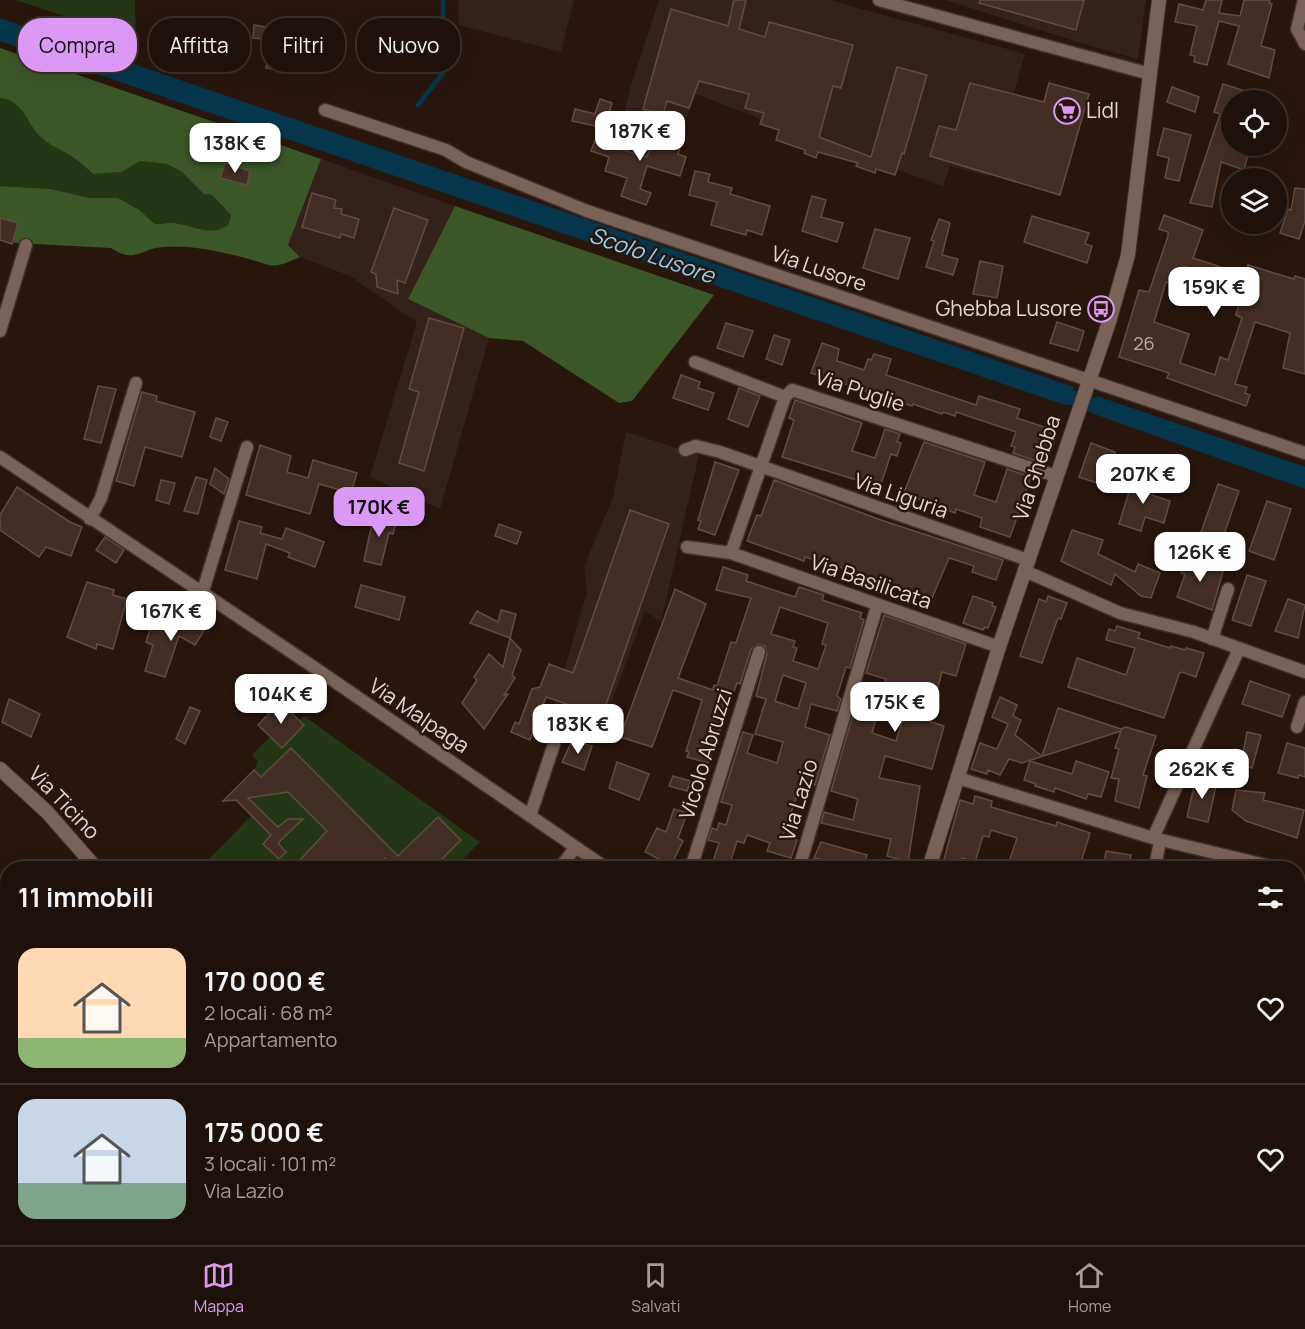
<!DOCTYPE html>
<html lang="it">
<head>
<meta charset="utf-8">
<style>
	body { margin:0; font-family:Manrope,sans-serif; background:#261913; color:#f1f3f6; height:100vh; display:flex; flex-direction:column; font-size:22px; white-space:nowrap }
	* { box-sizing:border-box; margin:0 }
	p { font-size:20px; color:#a19d9c }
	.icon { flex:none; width:33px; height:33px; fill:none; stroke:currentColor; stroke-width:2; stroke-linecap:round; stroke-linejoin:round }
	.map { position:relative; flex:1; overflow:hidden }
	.side { position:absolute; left:0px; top:861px; width:1305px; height:384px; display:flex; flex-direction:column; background:#1e100a; border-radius:24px 24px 0 0; box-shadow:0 6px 24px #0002,0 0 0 2px #3c302b }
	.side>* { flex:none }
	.guide { position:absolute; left:18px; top:18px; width:600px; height:54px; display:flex; gap:12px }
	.fabs { position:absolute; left:1221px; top:90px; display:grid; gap:12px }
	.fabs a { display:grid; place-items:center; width:66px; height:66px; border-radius:50%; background:#1e100a; box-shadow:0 6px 24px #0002,0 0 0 2px #3c302b; font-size:30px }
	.price { position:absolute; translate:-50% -51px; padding:0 14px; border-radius:12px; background:#fff; color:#222; font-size:20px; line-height:39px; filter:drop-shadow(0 2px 3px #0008) }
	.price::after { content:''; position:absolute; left:50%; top:36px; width:18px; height:14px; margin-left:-9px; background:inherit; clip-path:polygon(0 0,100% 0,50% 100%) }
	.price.on { background:#db99f5; color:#111 }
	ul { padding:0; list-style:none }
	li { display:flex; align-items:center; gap:18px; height:150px; padding:0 18px }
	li+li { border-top:2px solid #3c302b }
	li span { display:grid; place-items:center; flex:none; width:168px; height:120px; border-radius:18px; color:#555 }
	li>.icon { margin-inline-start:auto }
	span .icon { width:72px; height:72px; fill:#fffc; stroke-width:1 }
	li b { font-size:26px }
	h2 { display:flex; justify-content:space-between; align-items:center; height:72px; padding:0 18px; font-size:26px }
	.chip { padding:0 21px; border-radius:24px; background:#1e100a; box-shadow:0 6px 24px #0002,0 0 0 2px #3c302b; font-size:21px; line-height:54px }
	.chip.on { background:#db99f5; color:#111 }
	.tabs { display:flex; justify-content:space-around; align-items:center; height:84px; border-top:2px solid #3c302b; background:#1e100a; font-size:16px; color:#a19d9c }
	.tabs a { display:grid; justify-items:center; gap:3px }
	.tabs .on { color:#db99f5 }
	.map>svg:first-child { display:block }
	.built { fill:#341b0f }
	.industrial { fill:#322219 }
	.green { fill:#233615 }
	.forest { fill:#3b5728 }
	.water { fill:#06364d }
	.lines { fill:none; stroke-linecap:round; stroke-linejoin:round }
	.stream { stroke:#06364d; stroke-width:4.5 }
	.canal { stroke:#06364d; stroke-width:15 }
	.building { fill:#432e25; stroke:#624c42; stroke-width:1.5; fill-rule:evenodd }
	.minor-casing { stroke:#3f312e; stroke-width:15 }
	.tertiary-casing { stroke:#3f312e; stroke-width:16 }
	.minor { stroke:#796257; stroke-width:12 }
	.tertiary { stroke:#796257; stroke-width:14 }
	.rail { stroke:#b9aaa4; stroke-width:4.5; stroke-dasharray:3 6; stroke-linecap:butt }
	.labels { text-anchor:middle; stroke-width:5; stroke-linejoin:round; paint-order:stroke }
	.number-label { font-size:18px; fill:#bcaca5 }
	.poi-label { font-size:21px; fill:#e4d6d0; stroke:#28160d; text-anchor:start }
	.street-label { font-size:21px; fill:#e4d6d0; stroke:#28160d }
	.water-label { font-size:22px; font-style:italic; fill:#8dcff7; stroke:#28160d }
</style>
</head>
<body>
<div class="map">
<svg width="1305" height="1245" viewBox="0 0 1305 1245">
	<rect width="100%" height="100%" fill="#28160d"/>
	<g class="built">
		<path d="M1305 933V973L1298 982V943Z"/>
		<path d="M1025 1238H1054L1045 1245H1015Z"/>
	</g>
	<g class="industrial">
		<path d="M458 0H574L561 52 459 25Z"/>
		<path d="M659 0H829L1025 54 990 177 950 166 943 186 852 154 696 94 677 142 622 123 630 88Z"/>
		<path d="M945 0H1146L1138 59 1084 44Z"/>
		<path d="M321 159 455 206 408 299 489 338 440 509 370 477 417 322 350 276 300 257 288 245Z"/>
		<path d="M626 432 699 455 661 622 645 611 599 737 549 721 587 592 584 567 613 497Z"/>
	</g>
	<g class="green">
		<path d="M16 0H135L136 40Z"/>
		<path d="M0 98C20 99 26 119 36 132 46 144 58 148 71 156 79 161 86 168 93 174L122 172 140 161 167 164 182 172 204 194 212 195 231 215 228 225C211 237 194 226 175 223 169 222 161 224 155 224L138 209 118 198H90L51 189 0 186Z"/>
		<path d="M280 702 299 720 304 716 480 842 454 868H200L251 816 231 794 254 770 258 761 252 755 270 737 258 725Z"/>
	</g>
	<g class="forest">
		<path d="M0 48 321 159 288 245 300 257C293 260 285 264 278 265 269 267 264 263 256 261 228 253 192 244 163 247 139 249 136 264 111 248L15 243 0 229V186L51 189 90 198H118L138 209 155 224C162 224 169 222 175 223 194 226 211 237 228 225L231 215 212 195 204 194 182 172 167 164 140 161 122 172 93 174C86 168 79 161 71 156 58 148 46 144 36 132 26 119 20 99 0 98Z"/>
		<path d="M455 206 714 295 632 401 619 403 523 341 489 338 408 299Z"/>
	</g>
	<g class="water">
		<path d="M0 18 1074 387 1068 406 0 41Z"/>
		<path d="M1097 396 1305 467V489L1091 413Z"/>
	</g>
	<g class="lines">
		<path class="stream" d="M418 105 443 73V0"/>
		<path class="canal" d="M1054 391 1113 412"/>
	</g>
	<g class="building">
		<path d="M734 0H746L739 29 765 37 769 22 853 45 841 88 833 86 819 137 871 157 897 67 927 75 904 154 902 153 895 175 876 169 875 173 856 166 858 163 818 152 816 158 804 153 805 150 776 140 779 130 760 124 764 113 745 108 749 94 699 81 689 108 667 101 663 115 643 109 671 9 728 26Z"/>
		<path d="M980 0H1084L1076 30 979 3Z"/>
		<path d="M1206 0H1222L1219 13 1240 16 1244 0H1270L1269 3 1272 4 1261 46 1275 50 1269 78 1228 64 1239 26 1219 21 1207 65 1194 62 1195 56 1190 55 1197 26 1175 22 1179 4 1203 10Z"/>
		<path d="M254 25 272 28 270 40 253 38Z"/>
		<path d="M273 35 292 39 285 71 266 68Z"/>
		<path d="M970 83 1044 102 1049 83 1089 94 1060 195 930 156 939 126 956 130Z"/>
		<path d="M1223 84 1267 98V100H1232V146H1250L1244 170 1221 162 1212 207 1190 203 1220 114 1214 112Z"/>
		<path d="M1172 87 1199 97 1195 112 1167 102Z"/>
		<path d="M600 99 612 103 605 128 572 121 575 109 595 114Z"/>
		<path d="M600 128 610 131 607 141 624 146 623 150 647 157 655 132 682 140 678 154 686 157 680 176 647 166 640 189 651 193 646 205 621 196 627 178 605 171 609 157 591 151Z"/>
		<path d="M1164 128 1191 135 1179 181 1165 178 1169 158 1157 155Z"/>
		<path d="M225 163 250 171 247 185 220 178Z"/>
		<path d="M695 171 710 174 708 182 732 188 730 194 770 206 762 235 747 230 746 235 711 225 717 202 689 195Z"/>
		<path d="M1295 188 1305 189V221L1299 239 1280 233 1288 209 1291 210Z"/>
		<path d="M312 193 336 200 334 208 342 209 341 214 359 219 354 238 341 234 340 238 302 227Z"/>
		<path d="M812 196 826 200 821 217 843 223 837 242 802 231Z"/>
		<path d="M394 208 428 220 405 283 397 280 398 294 377 287 376 274 371 272Z"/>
		<path d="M1164 215 1203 230 1193 258 1221 267 1219 276 1183 266 1176 286 1166 282 1154 322 1189 334 1180 363 1215 375 1220 357 1228 360 1242 318 1236 315 1248 265 1294 279 1295 276 1305 279V374L1283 368 1290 333 1255 322 1235 384 1247 387 1245 393 1250 395 1246 406 1167 378 1169 373 1119 357 1139 290 1149 292 1168 236V232L1159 229Z"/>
		<path d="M1032 216 1089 233 1085 244 1092 246 1087 263 1024 242Z"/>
		<path d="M0 218 18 223 12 244 0 240Z"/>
		<path d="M939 219 950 223 942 255 958 259 953 275 926 267 934 241 931 240Z"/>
		<path d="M875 229 910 238 898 279 863 268Z"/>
		<path d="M980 261 1003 266 997 298 973 294Z"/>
		<path d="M429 318 464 328 424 471 399 463 419 392 409 389Z"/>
		<path d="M1057 322 1084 331 1078 351 1050 343Z"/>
		<path d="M726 323 753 331 743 357 717 348Z"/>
		<path d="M774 335 790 340 782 365 766 359Z"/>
		<path d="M822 343 839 349 837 361 864 370 868 359 871 360 874 354 891 359 886 375 976 405 979 396 1020 409 1017 418 1047 428 1055 439 1046 464 1039 455 1036 461 1013 453 1015 447 1011 446 1016 432 956 412 955 416 943 412 942 414 913 404 912 406 811 373Z"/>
		<path d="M681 375 700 382 698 388 714 393 708 410 673 398Z"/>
		<path d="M98 386 116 389 101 443 84 439Z"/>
		<path d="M739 388 760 396 748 427 728 419Z"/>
		<path d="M142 392 157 396 156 401 195 412 182 457 145 447 134 486 116 481Z"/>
		<path d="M795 400 862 423 852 451 875 458 885 429 900 434 897 442 901 443 897 456 891 454 881 484 874 481 873 485 782 457 794 420 789 418Z"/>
		<path d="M216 418 228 422 221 441 210 437Z"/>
		<path d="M924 442 985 462 974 495 996 502 1007 469 1031 477 1010 537 980 527 982 518 956 509 955 513 916 498 913 505 901 500Z"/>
		<path d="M1091 443 1115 452 1103 485 1079 477Z"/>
		<path d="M260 445 291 456 287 472 308 478 313 460 357 473 351 493 319 484 310 514 246 495Z"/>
		<path d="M715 462 739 470 715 535 698 529 701 521 698 520Z"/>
		<path d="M215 468 229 479 224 494 210 484Z"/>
		<path d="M1134 476 1156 483 1152 495 1170 501 1164 523 1145 517 1141 531 1119 524Z"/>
		<path d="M196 477 207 480 198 514 184 511Z"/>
		<path d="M161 480 175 483 169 504 156 500Z"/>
		<path d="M774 480 881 520 1003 560 996 580 972 572 974 566 949 558 932 598 917 593 916 597 905 593 907 590 852 571 805 557 804 561 747 541 757 515 761 516Z"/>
		<path d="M1218 484 1239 491 1221 543 1200 535Z"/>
		<path d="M17 487 70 522 82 527 71 556 46 547 39 557 0 530V515Z"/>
		<path d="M1267 501 1291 509 1274 560 1249 551Z"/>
		<path d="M630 510 669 524 602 716 546 697 530 740 511 732 515 722 519 724 532 689 540 687 549 664 573 673Z"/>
		<path d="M374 514 397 520 393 534 389 533 381 565 364 561Z"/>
		<path d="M239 521 262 527 260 533 282 539 286 528 324 542 315 567 288 557 290 553 266 544 257 579 225 570Z"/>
		<path d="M499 524 521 532 517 544 495 536Z"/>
		<path d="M1072 530 1103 540 1098 554 1135 572 1138 564 1160 573 1151 598 1141 596 1115 574 1111 585 1061 561Z"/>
		<path d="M105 537 124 550 116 563 96 550Z"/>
		<path d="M1187 556 1224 568 1212 610 1177 597 1185 574 1181 573Z"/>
		<path d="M723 567 748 575 746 581 795 597 799 587 824 595 822 600 862 613 860 618 864 620 850 668 846 667 837 696 841 699 837 711 811 704 805 727 830 735 815 785 802 781 783 836 797 840 791 858 767 851 770 843 747 835 744 843 737 841 731 860 752 868H711L719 843 708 840 712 828 717 830 719 823 726 825 732 805 721 802 743 732 753 735 747 753 777 763 783 742 755 734 766 699 756 696 767 654 765 646 758 644 751 649 740 684 737 683 708 763 687 757 689 752 686 751 702 700 673 690 652 747 620 737 675 589 706 604 678 678 713 690 714 685 717 686 731 642 736 643 751 598 716 590ZM780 607 828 623 822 644 826 645 818 669 793 661 797 648 793 647 795 641 771 634ZM783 675 806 683 798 709 775 701Z"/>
		<path d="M1247 575 1266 581 1251 626 1232 620Z"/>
		<path d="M87 582 114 590 113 595 127 599 113 649 97 644 96 649 67 637Z"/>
		<path d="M361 585 405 597 399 620 355 607Z"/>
		<path d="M973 596 993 603 992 606 996 607 988 628 985 627 983 630 963 623Z"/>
		<path d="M1048 596 1067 603 1061 619 1058 618 1042 663 1020 656 1039 599 1046 602Z"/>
		<path d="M1288 599 1305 605 1298 638 1275 631Z"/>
		<path d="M501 610 516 614 510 638 470 623 477 611 498 622Z"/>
		<path d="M186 612 208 624 195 645 179 636 165 677 145 671 153 645 146 642 152 623 175 630Z"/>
		<path d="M884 615 966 644 956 676 942 672 934 701 937 702 925 720 944 726 932 769 885 756 879 778 920 786 908 862 887 856 891 839 821 823 824 812 853 820 858 799 831 791 856 704 878 711 872 733 896 741 904 714 880 706 886 679 866 673Z"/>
		<path d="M1117 626 1140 633 1138 638 1170 648 1171 646 1185 650 1186 648 1204 653 1196 677 1182 672 1179 674 1164 718 1068 687 1077 658 1126 675 1135 648 1106 640 1109 629 1115 631Z"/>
		<path d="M510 638 521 650 512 675 515 678 504 695 508 694 484 729 462 703 477 680 474 677 489 654 503 667Z"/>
		<path d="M1250 681 1290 695 1282 717 1242 704Z"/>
		<path d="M1000 697 1017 705 1013 716 1021 720 1015 735 1042 756 1058 708 1121 729 1126 727 1156 736 1143 775 1147 776 1139 808 1115 801 1119 779 1111 778 1119 749 1115 748 1121 731 1022 763 1009 759 1000 775 988 770 987 774 971 769 980 743 997 749 1008 724 992 717Z"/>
		<path d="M9 699 40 714 31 737 2 722Z"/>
		<path d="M280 702 304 725 282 748 258 725Z"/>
		<path d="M190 707 200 711 185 744 176 739Z"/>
		<path d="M1247 732 1261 735 1252 768 1241 765Z"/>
		<path d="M572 741 592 746 584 770 562 762Z"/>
		<path d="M1287 743 1305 748V777L1299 775 1298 778 1278 773Z"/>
		<path d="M291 748 398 856 438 817 461 840 433 868H386L391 864 385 858 375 868H364L355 860 347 868H302L297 863 327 831 288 792 248 798 278 827 288 819H303L278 843 286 852 279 859 263 844 271 835 236 800 223 801 254 770 261 777Z"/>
		<path d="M1030 761 1072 774 1076 761 1109 772 1101 797 1088 794 1086 799 1055 788 1054 792 1035 786 1036 784 1024 780Z"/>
		<path d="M617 762 649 774 639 800 609 788Z"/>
		<path d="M673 776 690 781 687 791 669 786Z"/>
		<path d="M1196 777 1217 782 1208 822 1187 817Z"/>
		<path d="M1236 790 1265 793 1263 800 1304 810 1297 838 1246 821 1232 810Z"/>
		<path d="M975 796 992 801 991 807 1056 826 1057 822 1090 833 1082 859 1103 864 1102 868H1007L1017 838 991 830 989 837 983 836 975 862 962 858 959 868 943 863 960 800 973 804Z"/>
		<path d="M674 809 687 813 678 838 683 841 671 865 645 852 657 828 666 832Z"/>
		<path d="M821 842 867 855 863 868 814 858Z"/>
		<path d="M1106 851 1131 855 1129 868H1103Z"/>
	</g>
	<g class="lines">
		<g class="minor-casing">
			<g id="minor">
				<path d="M879 0 1150 74"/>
				<path d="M1304 0 1297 29 1305 44"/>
				<path d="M325 110 446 150 466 162 587 211 1305 453"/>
				<path d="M0 331 26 245"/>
				<path d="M695 362 785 397"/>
				<path d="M685 450 696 446 720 452 1028 560"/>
				<path d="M0 457 315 668 606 868"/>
				<path d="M90 519 101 498 136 383"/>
				<path d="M687 547 731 553 785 397 792 390 1056 476"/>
				<path d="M731 553 999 647"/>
				<path d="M1025 571 1120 613 1194 632 1305 672"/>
				<path d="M202 594 247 447"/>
				<path d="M1212 639 1228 589"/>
				<path d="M1297 727 1305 702"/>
				<path d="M958 778 1153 838 1277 868"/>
				<path d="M530 816 563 717"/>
				<path d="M1153 838 1239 649"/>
				<path d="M560 868 575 848"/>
				<path d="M691 868 759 652"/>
				<path d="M799 868 877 606"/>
				<path d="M1155 868 1160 840"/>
				<path d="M1298 1136 1305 1106"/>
				<path d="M788 1238 799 1245"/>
				<path d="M97 1245 99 1238"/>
				<path d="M395 1245 399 1238"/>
				<path d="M482 1245 487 1238"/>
				<path d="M579 1245 584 1238"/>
				<path d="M679 1245 684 1238"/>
				<path d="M1164 1245 1166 1238"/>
				<path d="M1270 1245 1272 1238"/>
			</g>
		</g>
		<g class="tertiary-casing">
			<g id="tertiary">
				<path d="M0 769 47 812 96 868"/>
				<path d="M929 868 999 647 1109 322 1128 255 1159 0"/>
				<path d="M418 1238 427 1245"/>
				<path d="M845 1245 846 1238"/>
			</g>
		</g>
		<use href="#minor" class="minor"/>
		<use href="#tertiary" class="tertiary"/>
		<g class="rail">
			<path d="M1298 966 1305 956"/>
			<path d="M1030 1245 1039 1238"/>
		</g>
	</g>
	<defs>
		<g id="supermarket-ring" transform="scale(1.35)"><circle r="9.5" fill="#28160d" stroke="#db99f5" stroke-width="1.5"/><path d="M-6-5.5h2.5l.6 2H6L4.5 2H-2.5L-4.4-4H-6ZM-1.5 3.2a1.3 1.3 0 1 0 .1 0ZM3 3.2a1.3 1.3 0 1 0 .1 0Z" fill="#db99f5"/></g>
		<g id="bus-ring" transform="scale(1.35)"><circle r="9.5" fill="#28160d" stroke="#db99f5" stroke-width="1.5"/><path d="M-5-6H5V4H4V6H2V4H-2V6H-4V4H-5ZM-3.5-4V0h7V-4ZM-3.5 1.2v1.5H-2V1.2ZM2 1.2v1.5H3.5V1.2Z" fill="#db99f5"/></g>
	</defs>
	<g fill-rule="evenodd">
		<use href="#supermarket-ring" x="1067" y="111"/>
		<use href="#bus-ring" x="1101" y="309"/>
	</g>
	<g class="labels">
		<g class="number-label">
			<text x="1144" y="350">26</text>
		</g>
		<g class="poi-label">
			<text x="1086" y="118">Lidl</text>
			<text x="1082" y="316" text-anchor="end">Ghebba Lusore</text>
		</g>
		<g class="street-label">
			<text transform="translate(819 269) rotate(19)" y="7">Via Lusore</text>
			<text transform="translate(860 391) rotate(18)" y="7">Via Puglie</text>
			<text transform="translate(1037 468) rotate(-72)" y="7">Via Ghebba</text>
			<text transform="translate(901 496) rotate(19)" y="7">Via Liguria</text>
			<text transform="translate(871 582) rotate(19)" y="7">Via Basilicata</text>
			<text transform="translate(419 716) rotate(34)" y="7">Via Malpaga</text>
			<text transform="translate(706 754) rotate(-73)" y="7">Vicolo Abruzzi</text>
			<text transform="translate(799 800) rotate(-73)" y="7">Via Lazio</text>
			<text transform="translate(64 803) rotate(46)" y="7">Via Ticino</text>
		</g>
		<g class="water-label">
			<text transform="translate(652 255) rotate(19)" y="8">Scolo Lusore</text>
		</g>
	</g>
</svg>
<div class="fabs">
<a><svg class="icon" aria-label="locate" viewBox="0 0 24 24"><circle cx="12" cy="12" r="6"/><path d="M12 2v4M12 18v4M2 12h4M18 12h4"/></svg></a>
<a><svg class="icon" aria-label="layers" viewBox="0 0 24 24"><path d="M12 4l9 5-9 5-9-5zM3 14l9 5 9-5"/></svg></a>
</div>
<b class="price" style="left:640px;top:162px">187K €</b>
<b class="price" style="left:235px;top:174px">138K €</b>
<b class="price" style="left:1214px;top:318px">159K €</b>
<b class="price" style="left:1143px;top:505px">207K €</b>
<b class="price on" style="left:379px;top:538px">170K €</b>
<b class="price" style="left:1200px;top:583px">126K €</b>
<b class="price" style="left:171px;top:642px">167K €</b>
<b class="price" style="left:281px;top:725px">104K €</b>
<b class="price" style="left:895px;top:733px">175K €</b>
<b class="price" style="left:578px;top:755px">183K €</b>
<b class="price" style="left:1202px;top:800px">262K €</b>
<div class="guide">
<a class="chip on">Compra</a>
<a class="chip">Affitta</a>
<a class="chip">Filtri</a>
<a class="chip">Nuovo</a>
</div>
<section class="side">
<h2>11 immobili<svg class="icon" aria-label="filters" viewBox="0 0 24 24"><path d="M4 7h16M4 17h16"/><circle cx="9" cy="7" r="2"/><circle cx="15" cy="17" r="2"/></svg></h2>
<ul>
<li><span style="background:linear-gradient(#ffd9b3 75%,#8fb573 0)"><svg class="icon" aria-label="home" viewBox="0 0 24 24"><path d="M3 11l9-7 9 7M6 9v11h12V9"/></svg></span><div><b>170 000 €</b><p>2 locali · 68 m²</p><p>Appartamento</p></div><svg class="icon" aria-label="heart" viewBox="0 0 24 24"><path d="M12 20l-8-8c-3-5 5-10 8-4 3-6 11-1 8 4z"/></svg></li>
<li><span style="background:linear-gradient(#c9d6e8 70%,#7fa58c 0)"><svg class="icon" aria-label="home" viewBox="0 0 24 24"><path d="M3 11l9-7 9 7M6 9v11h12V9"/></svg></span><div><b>175 000 €</b><p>3 locali · 101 m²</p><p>Via Lazio</p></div><svg class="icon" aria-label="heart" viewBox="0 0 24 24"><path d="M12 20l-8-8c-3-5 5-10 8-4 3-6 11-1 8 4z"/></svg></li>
</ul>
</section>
</div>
<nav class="tabs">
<a class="on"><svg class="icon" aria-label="map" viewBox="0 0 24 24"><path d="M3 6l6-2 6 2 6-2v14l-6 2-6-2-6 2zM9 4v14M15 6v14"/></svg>Mappa</a>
<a><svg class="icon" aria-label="saved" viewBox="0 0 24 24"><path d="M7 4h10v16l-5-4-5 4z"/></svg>Salvati</a>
<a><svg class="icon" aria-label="home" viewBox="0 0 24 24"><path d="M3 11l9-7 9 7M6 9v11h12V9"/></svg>Home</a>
</nav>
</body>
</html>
